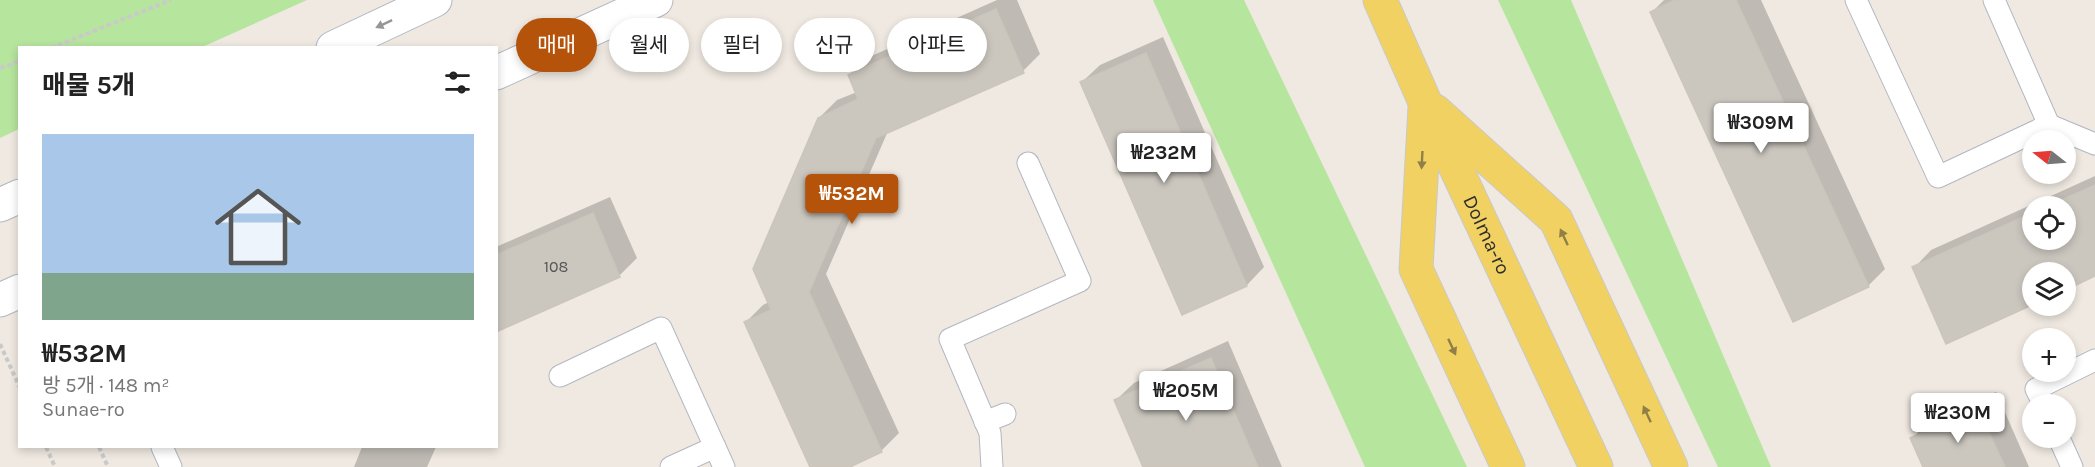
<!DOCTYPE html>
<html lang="ko">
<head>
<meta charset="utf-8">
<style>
	body { margin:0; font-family:Karla,"Noto Sans KR",sans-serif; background:#f2f2f2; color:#222; height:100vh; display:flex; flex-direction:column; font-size:22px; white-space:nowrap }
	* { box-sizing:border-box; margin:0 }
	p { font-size:20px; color:#767676 }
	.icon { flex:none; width:33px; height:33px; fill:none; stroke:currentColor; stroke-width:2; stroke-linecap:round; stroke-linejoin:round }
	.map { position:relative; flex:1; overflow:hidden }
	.sheet { position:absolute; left:18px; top:46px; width:480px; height:402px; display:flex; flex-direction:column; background:#fff; border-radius:0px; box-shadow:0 3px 9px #0003 }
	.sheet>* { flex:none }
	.guide { position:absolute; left:516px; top:18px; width:570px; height:54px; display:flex; gap:12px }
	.needle { width:39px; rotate:287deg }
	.tools { position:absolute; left:2022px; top:130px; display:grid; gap:12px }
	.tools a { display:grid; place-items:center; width:54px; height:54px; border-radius:50%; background:#fff; box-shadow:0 3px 9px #0003; font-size:30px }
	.price { position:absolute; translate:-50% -51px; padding:0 14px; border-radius:6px; background:#fff; color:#222; font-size:20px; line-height:39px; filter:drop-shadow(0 2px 3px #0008) }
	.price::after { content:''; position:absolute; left:50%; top:36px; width:18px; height:14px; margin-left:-9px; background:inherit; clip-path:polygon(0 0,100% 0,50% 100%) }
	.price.active { background:#b45309; color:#fff }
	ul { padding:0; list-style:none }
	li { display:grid; align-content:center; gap:12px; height:318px; padding:0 24px }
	li span { display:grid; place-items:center; height:186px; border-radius:0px; color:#555 }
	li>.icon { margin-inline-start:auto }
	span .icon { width:108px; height:108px; fill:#fffc; stroke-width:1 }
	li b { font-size:26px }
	h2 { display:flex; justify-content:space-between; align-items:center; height:72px; padding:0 24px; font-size:26px }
	.tag { padding:0 21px; border-radius:27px; background:#fff; box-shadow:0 3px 9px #0003; font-size:21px; line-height:54px }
	.tag.active { background:#b45309; color:#fff }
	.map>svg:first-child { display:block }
	.green { fill:#b6e59e }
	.shadow { fill:#0003; fill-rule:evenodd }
	.building { fill:#cbc7bf; stroke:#cbc5ba; stroke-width:1.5 }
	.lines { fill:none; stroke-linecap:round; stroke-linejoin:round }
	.lane-casing { stroke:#b4b7c1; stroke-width:23 }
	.secondary-casing { stroke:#b4b7c1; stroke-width:35 }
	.primary-casing { stroke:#c9c9c9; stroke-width:35 }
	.path { stroke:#c9c9c9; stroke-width:4; stroke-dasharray:4.5 3; stroke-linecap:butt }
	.lane { stroke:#fff; stroke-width:21 }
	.secondary { stroke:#fff; stroke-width:33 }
	.primary { stroke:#f2d163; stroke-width:33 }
	.oneway { fill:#969696 }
	.oneway2 { fill:#908048 }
	.labels { text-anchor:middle; stroke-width:6; stroke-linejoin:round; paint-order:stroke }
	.number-label { font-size:16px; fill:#555452 }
	.street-label { font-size:20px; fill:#2e2e2e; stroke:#fff }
</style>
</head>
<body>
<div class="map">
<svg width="2095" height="467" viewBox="0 0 2095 467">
	<rect width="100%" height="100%" fill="#efe9e1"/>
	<g class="green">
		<path d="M0 0H307L200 48H20L19 129 0 138Z"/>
		<path d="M1153 0H1244L1467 467H1365Z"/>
		<path d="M1498 0H1571L1771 467H1718Z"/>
	</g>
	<g class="shadow">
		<path d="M997 0H1017L1040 54 1023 71 888 131 826 274 899 433 882 450 846 467H811L746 322 763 305 769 302 819 118 837 100 857 92 849 75 867 58Z"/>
		<path d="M1664 0H1761L1885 269 1868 286 1652 12Z"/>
		<path d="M1163 37 1264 267 1247 285 1183 313 1082 82 1100 65Z"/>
		<path d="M2095 176V275L2066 288V273H2032V303L1947 342 1914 268 1931 250ZM2032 207H2066V240H2032Z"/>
		<path d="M610 197 637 258 619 276 496 330V247Z"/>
		<path d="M1228 341 1282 467H1145L1116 400 1134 383Z"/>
		<path d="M1996 392 2029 467H1925L1912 439 1929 421Z"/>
		<path d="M362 447H436L427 467H354Z"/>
	</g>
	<g class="building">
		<path d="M1675 0H1736L1869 287 1793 322 1650 12Z"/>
		<path d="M996 9 1024 73 876 138 809 292 882 452 850 467H810L744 322 771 310 753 269 818 118 858 99 848 75Z"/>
		<path d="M1146 53 1247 286 1182 315 1080 82Z"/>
		<path d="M2095 185V276L2066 290V273H2032V305L1946 344 1912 267 2032 213V240H2066V207H2046Z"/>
		<path d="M593 213 620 277 496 332V255Z"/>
		<path d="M1211 358 1258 467H1143L1114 400Z"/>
		<path d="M1978 408 2005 467H1923L1910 438Z"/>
	</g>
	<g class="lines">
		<g class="lane-casing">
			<g id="lane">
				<path d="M1856 0 1938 177 2049 125"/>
				<path d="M1994 0 2049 125 2095 144"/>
				<path d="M560 376 661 328 724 467"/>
				<path d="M2044 405 2036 389 2095 360"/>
				<path d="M985 422 1005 414"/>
				<path d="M2059 438 2072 467"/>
				<path d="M162 447 171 467"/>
				<path d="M671 467 715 447"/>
				<path d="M992 467 990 433 950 339 1080 281 1028 163"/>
			</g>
		</g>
		<g class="secondary-casing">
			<g id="secondary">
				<path d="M333 48 435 0"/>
				<path d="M496 73 656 0"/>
				<path d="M0 205 20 196"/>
				<path d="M0 300 20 291"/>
			</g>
		</g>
		<g class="primary-casing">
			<g id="primary">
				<path id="s1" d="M1380 0 1425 102 1596 467"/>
				<path d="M1425 107 1416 269 1508 467"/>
				<path d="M1435 111 1556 220 1671 467"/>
			</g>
		</g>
		<g class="path">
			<path d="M51 48 171 0"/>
			<path d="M0 68 20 61"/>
			<path d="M0 344 20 388"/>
			<path d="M46 447 55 467"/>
			<path d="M99 447 108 467"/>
		</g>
		<use href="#lane" class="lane"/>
		<use href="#secondary" class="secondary"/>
		<use href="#primary" class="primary"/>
	</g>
	<defs><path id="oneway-solid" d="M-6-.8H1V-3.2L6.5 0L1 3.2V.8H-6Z" transform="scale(1.5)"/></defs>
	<use class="oneway" href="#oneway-solid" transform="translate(384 24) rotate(155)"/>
	<g class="oneway2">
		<use href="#oneway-solid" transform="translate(1422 160) rotate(93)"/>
		<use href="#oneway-solid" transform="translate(1564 237) rotate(-115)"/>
		<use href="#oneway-solid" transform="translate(1452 347) rotate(65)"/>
		<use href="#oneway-solid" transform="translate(1647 414) rotate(-115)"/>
	</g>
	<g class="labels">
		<g class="number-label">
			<text x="556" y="272">108</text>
		</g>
		<g class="street-label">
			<text dy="7" stroke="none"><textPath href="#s1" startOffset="258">Dolma-ro</textPath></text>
		</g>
	</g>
</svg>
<div class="tools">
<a><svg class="needle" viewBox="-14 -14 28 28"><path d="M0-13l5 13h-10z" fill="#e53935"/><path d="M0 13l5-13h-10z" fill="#767676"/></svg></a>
<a><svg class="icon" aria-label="locate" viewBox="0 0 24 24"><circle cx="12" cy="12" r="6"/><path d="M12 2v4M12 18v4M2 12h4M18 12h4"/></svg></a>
<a><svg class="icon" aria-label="layers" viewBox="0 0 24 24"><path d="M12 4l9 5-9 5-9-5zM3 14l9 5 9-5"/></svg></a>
<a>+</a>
<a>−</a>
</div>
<b class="price" style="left:1761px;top:154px">₩309M</b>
<b class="price" style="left:1164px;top:184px">₩232M</b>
<b class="price active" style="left:852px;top:225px">₩532M</b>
<b class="price" style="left:1186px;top:422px">₩205M</b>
<b class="price" style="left:1958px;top:444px">₩230M</b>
<div class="guide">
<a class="tag active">매매</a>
<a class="tag">월세</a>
<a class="tag">필터</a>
<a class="tag">신규</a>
<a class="tag">아파트</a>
</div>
<section class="sheet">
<h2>매물 5개<svg class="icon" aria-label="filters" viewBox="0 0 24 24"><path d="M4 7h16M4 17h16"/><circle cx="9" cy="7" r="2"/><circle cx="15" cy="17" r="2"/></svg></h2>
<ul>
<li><span style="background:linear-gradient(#a9c7e8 75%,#7fa58c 0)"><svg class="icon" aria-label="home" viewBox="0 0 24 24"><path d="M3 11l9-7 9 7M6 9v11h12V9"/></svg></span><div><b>₩532M</b><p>방 5개 · 148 m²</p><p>Sunae-ro</p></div></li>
</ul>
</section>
</div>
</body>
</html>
